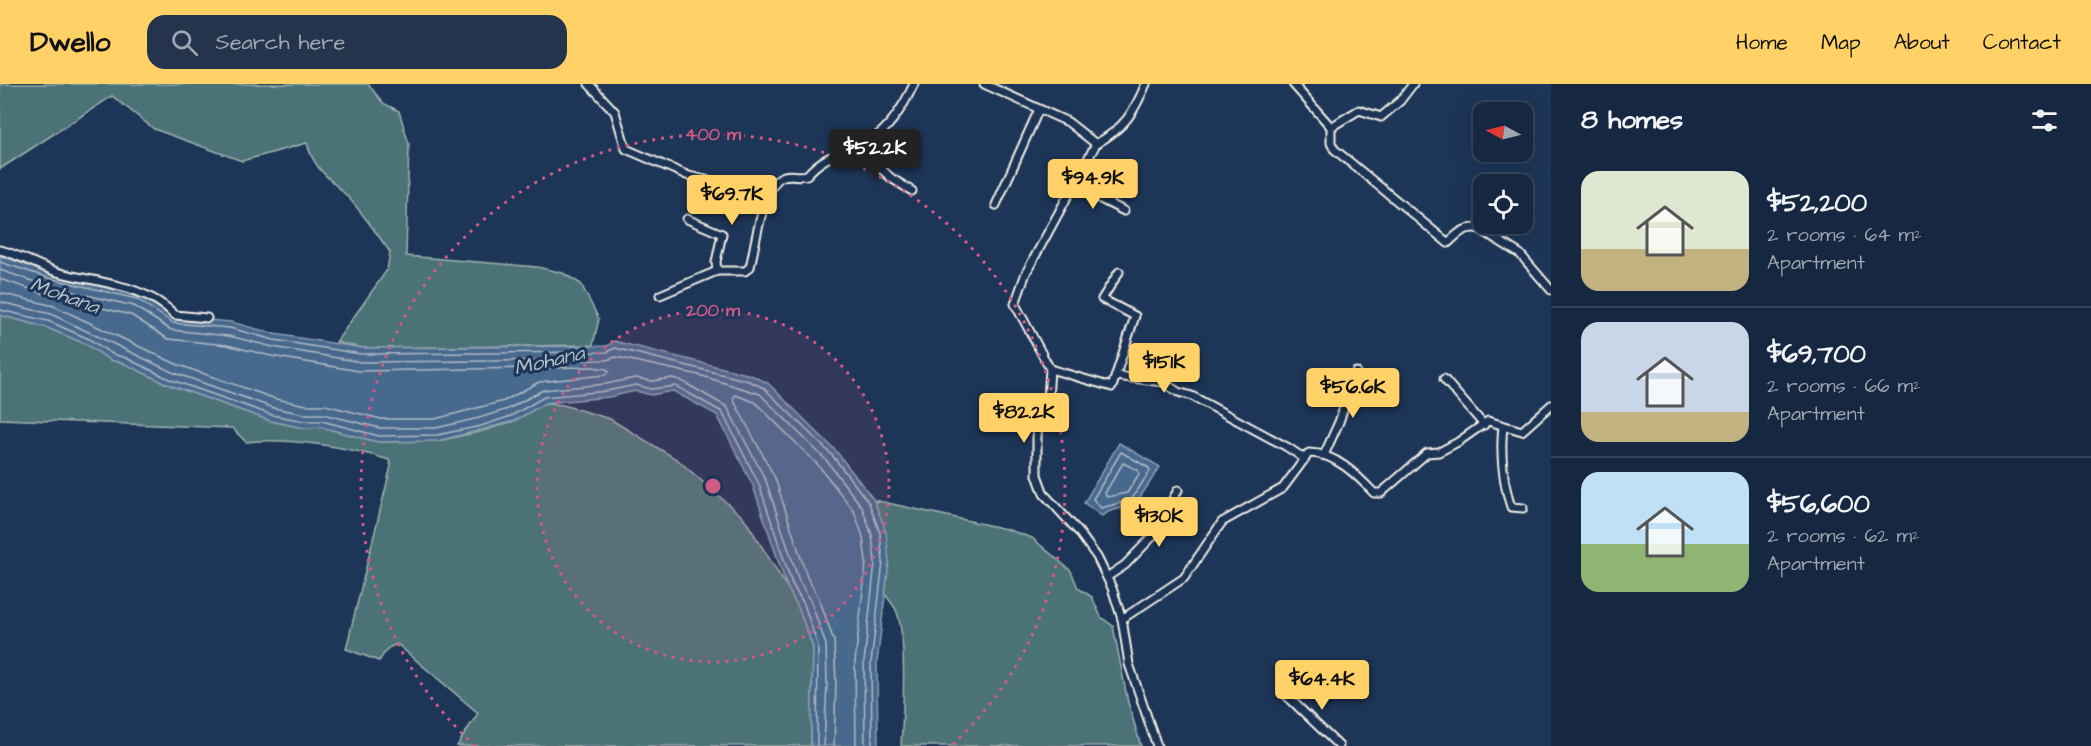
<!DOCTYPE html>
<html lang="en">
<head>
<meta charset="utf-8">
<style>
	body { margin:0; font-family:"Architects Daughter",sans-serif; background:#23344c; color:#f1f3f6; height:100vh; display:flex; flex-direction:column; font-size:22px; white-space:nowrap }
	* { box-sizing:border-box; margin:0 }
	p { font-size:20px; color:#9ea6b1 }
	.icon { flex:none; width:33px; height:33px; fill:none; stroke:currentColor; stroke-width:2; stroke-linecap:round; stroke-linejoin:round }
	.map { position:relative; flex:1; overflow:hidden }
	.panel { display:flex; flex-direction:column; background:#162841; width:540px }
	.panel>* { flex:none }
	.needle { width:39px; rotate:277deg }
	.fabs { position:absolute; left:1473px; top:18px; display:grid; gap:12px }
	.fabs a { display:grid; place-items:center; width:60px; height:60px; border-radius:12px; background:#162841; box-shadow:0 6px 24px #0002,0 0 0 2px #35445a; font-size:30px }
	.price { position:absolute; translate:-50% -51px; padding:0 14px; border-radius:6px; background:#ffd166; color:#111; font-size:20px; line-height:39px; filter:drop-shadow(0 2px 3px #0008) }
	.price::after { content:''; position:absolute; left:50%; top:36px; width:18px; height:14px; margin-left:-9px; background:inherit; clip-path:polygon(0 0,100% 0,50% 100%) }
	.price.selected { background:#222; color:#fff }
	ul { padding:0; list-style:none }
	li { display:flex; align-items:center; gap:18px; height:150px; padding:0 30px }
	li+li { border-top:2px solid #35445a }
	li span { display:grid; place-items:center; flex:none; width:168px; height:120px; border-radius:18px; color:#555 }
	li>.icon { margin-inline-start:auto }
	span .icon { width:72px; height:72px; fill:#fffc; stroke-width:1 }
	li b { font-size:26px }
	h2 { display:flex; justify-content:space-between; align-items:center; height:72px; padding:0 30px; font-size:26px }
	header { display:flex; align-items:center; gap:36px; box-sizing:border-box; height:84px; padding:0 30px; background:#ffd166; color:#111 }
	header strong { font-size:28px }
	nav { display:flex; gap:33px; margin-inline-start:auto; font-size:21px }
	.search { width:420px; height:54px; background:#23344c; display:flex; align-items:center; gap:15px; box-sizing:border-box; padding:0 21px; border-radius:18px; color:#9ea6b1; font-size:22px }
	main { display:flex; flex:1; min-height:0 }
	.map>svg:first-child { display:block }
	.green { fill:#4c7377; stroke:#a0b2b0; stroke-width:1.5 }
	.water { fill:#47698d; stroke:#8c9fb1; stroke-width:1.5 }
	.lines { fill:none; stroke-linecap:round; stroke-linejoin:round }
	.shore { stroke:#afbbc4; stroke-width:1.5 }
	.minor-casing { stroke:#f4f1e8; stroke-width:11 }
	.minor { stroke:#1d3557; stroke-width:7 }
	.ring { fill:none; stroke:#d15985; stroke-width:3; stroke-dasharray:3 6 }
	.labels { text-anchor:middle; stroke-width:6; stroke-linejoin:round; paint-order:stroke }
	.water-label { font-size:21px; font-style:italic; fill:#b7c1c8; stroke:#1d3557 }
	.centre { fill:#d15985; stroke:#1d3557; stroke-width:3 }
	.ring-label { font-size:18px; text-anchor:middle; font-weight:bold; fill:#d15985; stroke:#1d3557; stroke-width:6; stroke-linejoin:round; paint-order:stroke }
</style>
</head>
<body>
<header>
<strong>Dwello</strong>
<div class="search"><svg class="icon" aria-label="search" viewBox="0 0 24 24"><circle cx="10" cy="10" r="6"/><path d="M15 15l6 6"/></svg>Search here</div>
<nav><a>Home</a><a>Map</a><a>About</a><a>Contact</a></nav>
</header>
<main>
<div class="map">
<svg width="1551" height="662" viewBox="0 0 1551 662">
	<rect width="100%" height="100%" fill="#1d3557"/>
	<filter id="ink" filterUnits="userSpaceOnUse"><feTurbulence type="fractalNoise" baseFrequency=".0167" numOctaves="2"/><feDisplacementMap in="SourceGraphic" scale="12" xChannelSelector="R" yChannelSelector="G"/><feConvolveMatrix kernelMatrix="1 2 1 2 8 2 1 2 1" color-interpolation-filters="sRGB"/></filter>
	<g filter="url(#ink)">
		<g class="green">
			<path d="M0 0H368L383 19 399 27 409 60 406 172 537 183 563 189 581 200 599 235 593 261 362 264 336 258 387 186 390 168C376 149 362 128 346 111 329 94 313 84 307 59L242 77 154 45 112 12 0 85Z"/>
			<path d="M0 231 45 243 86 260 110 276 123 279 167 300 271 337 304 344 320 343 378 358 438 357 483 347 514 337 545 319 563 321 610 335 678 376 744 434 787 503 798 523 813 563 811 662H457L478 629 397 560 388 564 379 577 346 565 391 382 389 376C348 363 289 353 246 358L232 344 0 335Z"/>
			<path d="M874 416 1006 445 1032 454 1071 487 1078 504 1092 513 1101 533 1113 542 1128 618 1141 662H901C903 631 907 552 896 526 894 521 888 515 885 510 890 473 887 452 874 416Z"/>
		</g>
		<g class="water">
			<path d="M0 172 50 189 139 209 174 233 231 238 275 250 362 264 607 262 614 257 751 291 768 299 836 367 874 416 886 448 889 478 877 579 878 662H811L813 563 798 523 787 503 753 402 717 331 673 307 651 311 636 307 609 313 545 319 514 337 438 357 378 358 321 343 304 344 271 337 167 300 123 279 110 276 86 260 45 243 0 231Z"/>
			<path d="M1119 359 1160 383 1135 421 1110 427 1102 432 1084 419Z"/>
		</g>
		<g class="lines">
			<g class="shore">
				<path d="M0 178 49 194 137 215 173 239 230 244 274 256 361 270 607 268 615 264 749 297 764 304 832 371 869 419 880 449 883 478 871 579 872 662"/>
				<path d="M0 186 47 202 134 222 171 246 229 252 273 263 361 278 607 276 616 273 699 291 760 310 826 376 862 423 872 451 875 478 864 578 865 662"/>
				<path d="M0 195 45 210 131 231 168 255 227 261 271 272 359 287 592 283 607 285 609 288 605 291 539 298 504 317 435 335H381L325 321H306L276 315 176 280 54 222 0 209"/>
				<path d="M0 218 51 230 172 288 274 324 305 330H323L380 344H436L479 334 508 325 543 306 606 300 635 294 652 297 672 294 680 296 727 323 766 397 799 497 811 518 826 561 827 599 824 662"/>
				<path d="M0 226 48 237 89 255 112 270 126 274 169 295 272 331 304 337H322L379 352 437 351 481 342 511 332 544 313 607 307 636 301 651 305 676 302 722 328 759 400 792 500 804 520 818 562 817 662"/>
				<path d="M1121 368 1149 384 1150 387 1131 416 1101 424 1093 415Z"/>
				<path d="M1123 379 1138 386 1139 390 1127 409 1107 413 1105 409Z"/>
				<path d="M834 662 836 599 834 557 819 514 807 493 775 394 733 315 735 311 755 318 819 382 854 427 863 453 866 479 855 578 856 662"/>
			</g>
			<g class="minor-casing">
				<g id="minor">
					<path d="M589 0 615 28 626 65 689 92 728 101 763 114 769 112"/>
					<path d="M984 0 1068 38 1096 60C1125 43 1133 30 1146 0"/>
					<path d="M1293 0 1331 43V59L1334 65 1448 159C1457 150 1466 141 1480 145L1520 170 1551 206"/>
					<path d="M1331 43 1359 26 1381 33 1400 17 1413 0"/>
					<path d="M1096 60 1026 189 1015 220 1050 285 1048 316 1039 335 1037 353V391L1044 410 1078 447 1097 473 1112 504 1122 535 1129 580 1157 662"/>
					<path d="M857 62 891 94 912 107"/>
					<path d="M1073 101 1124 127"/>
					<path d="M996 121 1039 25"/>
					<path d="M687 135 722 150 716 178 717 187"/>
					<path d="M0 166C20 171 38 182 57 188 97 199 145 200 175 231L207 234"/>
					<path d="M660 211 717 187H745L750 183C755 164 763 97 784 92 791 90 799 93 807 91 828 67 847 70 872 55 891 44 905 19 914 0"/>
					<path d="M1050 285 1112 303 1135 232 1102 215 1119 188"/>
					<path d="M1116 292 1163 298 1179 265"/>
					<path d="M1444 295 1484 341"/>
					<path d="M1163 298 1178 308 1192 312 1287 363 1305 375"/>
					<path d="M1503 342C1500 368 1503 399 1511 423L1523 424"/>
					<path d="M1324 371 1339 338 1356 288"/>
					<path d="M1107 493 1125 481 1153 452 1178 406"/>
					<path d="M1122 535 1184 494 1222 438 1283 404 1309 369C1335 369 1357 391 1374 409H1381L1427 369 1439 368 1458 358 1488 337 1522 347 1551 321"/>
					<path d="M1287 612 1339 662"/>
				</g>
			</g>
			<use href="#minor" class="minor"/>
		</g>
	</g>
	<circle cx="713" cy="402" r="176" fill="#d15985" fill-opacity=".12"/>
	<g class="ring">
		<circle cx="713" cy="402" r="176"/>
		<path d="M475 662A352 352 0 1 1 951 662"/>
	</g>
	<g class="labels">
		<g class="water-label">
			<text transform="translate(65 211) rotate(20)" y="7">Mohana</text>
			<text transform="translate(549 276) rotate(-13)" y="7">Mohana</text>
		</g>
	</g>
	<circle cx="713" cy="402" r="9" class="centre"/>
	<g class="ring-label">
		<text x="713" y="56">400 m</text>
		<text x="713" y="232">200 m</text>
	</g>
</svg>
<div class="fabs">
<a><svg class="needle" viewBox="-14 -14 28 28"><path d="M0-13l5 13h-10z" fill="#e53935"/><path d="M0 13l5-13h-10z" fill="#9ea6b1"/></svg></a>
<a><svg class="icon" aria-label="locate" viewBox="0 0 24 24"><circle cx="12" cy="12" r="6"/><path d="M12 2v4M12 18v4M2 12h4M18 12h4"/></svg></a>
</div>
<b class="price selected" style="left:875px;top:96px">$52.2K</b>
<b class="price" style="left:1093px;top:126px">$94.9K</b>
<b class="price" style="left:732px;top:142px">$69.7K</b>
<b class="price" style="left:1164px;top:310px">$151K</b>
<b class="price" style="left:1353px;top:335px">$56.6K</b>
<b class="price" style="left:1024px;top:360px">$82.2K</b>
<b class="price" style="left:1159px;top:464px">$130K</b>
<b class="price" style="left:1322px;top:627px">$64.4K</b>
</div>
<section class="panel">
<h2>8 homes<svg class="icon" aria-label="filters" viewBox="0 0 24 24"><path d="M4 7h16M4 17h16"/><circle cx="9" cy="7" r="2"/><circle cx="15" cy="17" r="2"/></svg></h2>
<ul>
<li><span style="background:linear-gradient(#dfe7d0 65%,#c2b280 0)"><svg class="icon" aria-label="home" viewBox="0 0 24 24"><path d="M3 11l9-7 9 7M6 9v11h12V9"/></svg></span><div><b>$52,200</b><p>2 rooms · 64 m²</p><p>Apartment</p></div></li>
<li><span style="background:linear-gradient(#c9d6e8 75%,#c2b280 0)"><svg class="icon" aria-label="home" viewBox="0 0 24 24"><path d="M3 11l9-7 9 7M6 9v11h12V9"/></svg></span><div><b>$69,700</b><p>2 rooms · 66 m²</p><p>Apartment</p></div></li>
<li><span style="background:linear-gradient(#bfe0f5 60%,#8fb573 0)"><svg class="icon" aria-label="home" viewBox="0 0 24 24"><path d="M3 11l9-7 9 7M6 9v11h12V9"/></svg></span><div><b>$56,600</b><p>2 rooms · 62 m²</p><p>Apartment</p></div></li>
</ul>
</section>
</main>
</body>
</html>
